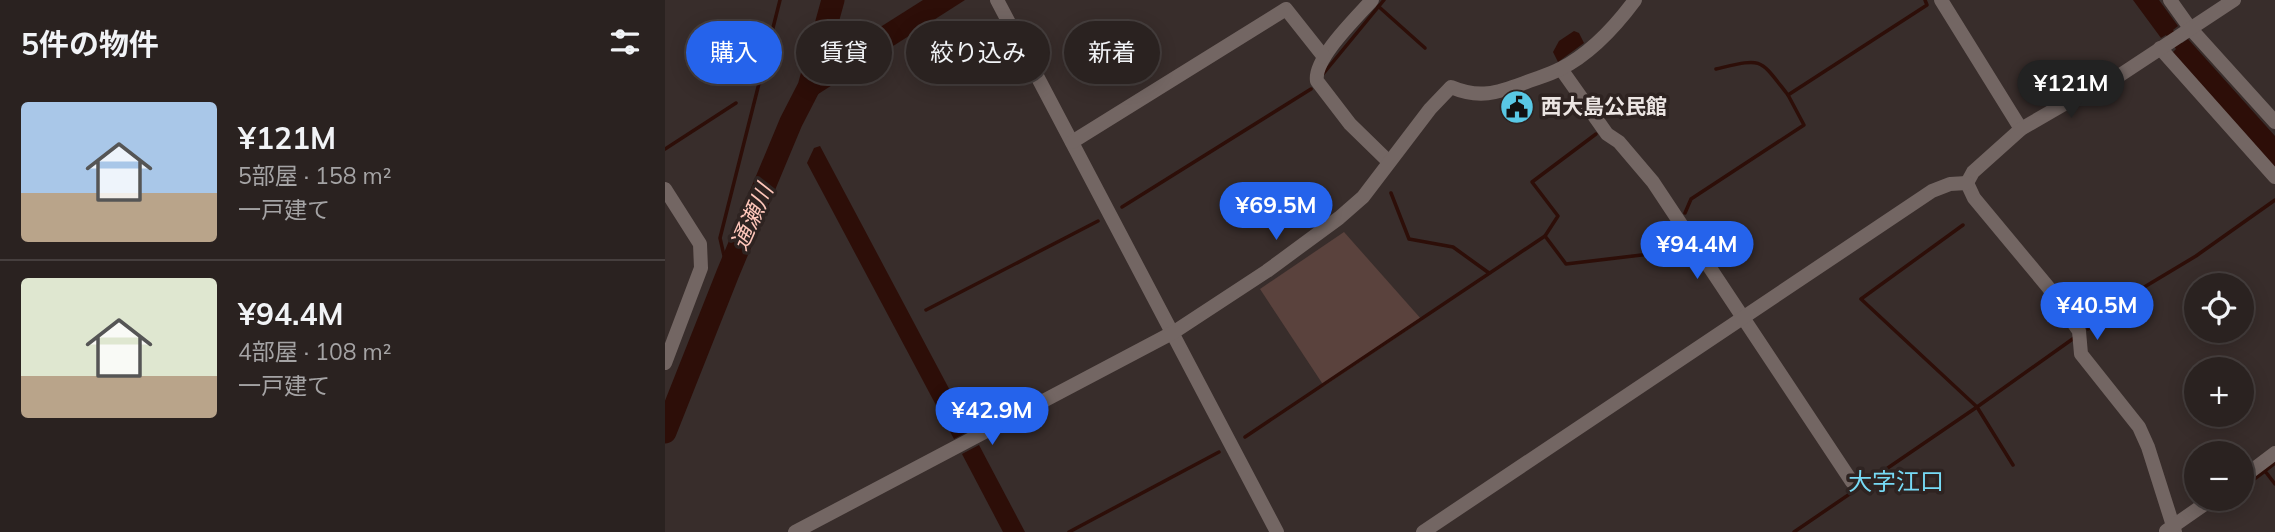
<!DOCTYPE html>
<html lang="ja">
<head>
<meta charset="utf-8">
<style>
	body { margin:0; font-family:Mulish,"Noto Sans JP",sans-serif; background:#362f2d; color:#f1f3f6; height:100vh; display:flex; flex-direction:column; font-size:26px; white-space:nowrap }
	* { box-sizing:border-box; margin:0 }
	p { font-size:23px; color:#a5a4a5 }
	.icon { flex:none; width:38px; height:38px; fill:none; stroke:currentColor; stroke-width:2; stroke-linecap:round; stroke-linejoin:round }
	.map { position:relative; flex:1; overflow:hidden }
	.side { display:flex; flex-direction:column; background:#2a2220; width:665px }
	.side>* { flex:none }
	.top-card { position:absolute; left:21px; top:21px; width:665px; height:63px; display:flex; gap:14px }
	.buttons { position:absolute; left:1519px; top:273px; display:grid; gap:14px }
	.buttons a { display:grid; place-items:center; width:70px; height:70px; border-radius:50%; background:#2a2220; box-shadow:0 4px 18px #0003,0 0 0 2px #463f3e; font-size:35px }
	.price { position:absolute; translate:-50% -60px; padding:0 16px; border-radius:24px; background:#2563eb; color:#fff; font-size:23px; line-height:46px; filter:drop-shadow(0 2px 4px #0008) }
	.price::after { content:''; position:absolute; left:50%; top:42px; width:21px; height:16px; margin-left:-10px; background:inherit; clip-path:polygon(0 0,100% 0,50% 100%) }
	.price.active { background:#222; color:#fff }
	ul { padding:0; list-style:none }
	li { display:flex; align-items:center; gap:21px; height:175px; padding:0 21px }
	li+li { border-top:2px solid #463f3e }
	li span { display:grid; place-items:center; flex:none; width:196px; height:140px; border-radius:7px; color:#555 }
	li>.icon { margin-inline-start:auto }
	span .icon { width:84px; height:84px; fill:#fffc; stroke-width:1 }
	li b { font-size:30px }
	h2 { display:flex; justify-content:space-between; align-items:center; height:84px; padding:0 21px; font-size:30px }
	.tag { padding:0 24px; border-radius:32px; background:#2a2220; box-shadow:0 4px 18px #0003,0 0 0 2px #463f3e; font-size:24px; line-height:63px }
	.tag.active { background:#2563eb; color:#fff }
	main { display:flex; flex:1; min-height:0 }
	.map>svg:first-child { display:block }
	.green { fill:#5a423d }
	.water { fill:#2d0e08 }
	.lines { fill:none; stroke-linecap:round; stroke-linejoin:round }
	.stream { stroke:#2d0e08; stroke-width:3.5 }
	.river { stroke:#2d0e08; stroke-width:23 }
	.minor { stroke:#736663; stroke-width:14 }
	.labels { text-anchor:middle; stroke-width:7; stroke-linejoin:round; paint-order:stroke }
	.poi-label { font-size:21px; font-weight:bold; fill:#ece5e3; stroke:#2e2321; text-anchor:start }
	.water-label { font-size:23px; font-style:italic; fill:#ffc7bb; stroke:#2e2321 }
	.quarter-label { font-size:24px; fill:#77daf5; stroke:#2e2321 }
</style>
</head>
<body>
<main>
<section class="side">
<h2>5件の物件<svg class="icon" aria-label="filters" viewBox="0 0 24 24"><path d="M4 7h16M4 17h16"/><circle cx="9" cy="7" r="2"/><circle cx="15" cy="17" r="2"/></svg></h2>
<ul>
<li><span style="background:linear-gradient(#a9c7e8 65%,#b9a48a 0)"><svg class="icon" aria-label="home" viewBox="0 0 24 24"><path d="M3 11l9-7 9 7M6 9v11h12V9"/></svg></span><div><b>¥121M</b><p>5部屋 · 158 m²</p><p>一戸建て</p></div></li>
<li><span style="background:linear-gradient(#dfe7d0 70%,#b9a48a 0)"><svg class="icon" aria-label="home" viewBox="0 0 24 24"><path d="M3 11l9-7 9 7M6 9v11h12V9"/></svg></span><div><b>¥94.4M</b><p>4部屋 · 108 m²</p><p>一戸建て</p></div></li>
</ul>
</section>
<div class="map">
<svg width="1610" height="532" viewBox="0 0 1610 532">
	<rect width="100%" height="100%" fill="#382d2b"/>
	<path class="green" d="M679 232 757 320 659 386 595 289Z"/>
	<g class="water">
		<path d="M258 0H300L147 98 160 62Z"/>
		<path d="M1468 0H1494L1513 26 1508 30 1517 43 1523 39 1610 136V168L1507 53 1511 49 1501 35 1496 38Z"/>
		<path d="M909 31 914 33 919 43 893 62 888 52 894 41Z"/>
		<path d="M155 146 306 430 289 439 142 163 149 148Z"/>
		<path d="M314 445 360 532H338L297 454Z"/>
	</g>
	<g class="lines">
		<g class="stream">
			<path d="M713 6 760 48"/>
			<path d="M1051 69C1099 58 1093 57 1123 95L1262 5 1260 0"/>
			<path d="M658 74 719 0"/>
			<path d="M144 87 157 79"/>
			<path d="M0 149 71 103"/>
			<path d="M726 193 744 239 788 247 824 273"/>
			<path d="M457 207 646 89"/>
			<path d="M1020 213 1026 199 1139 125 1123 95"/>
			<path d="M880 236 893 216 867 182 931 134"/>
			<path d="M63 273 55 238 115 0"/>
			<path d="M261 310 433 221"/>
			<path d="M1423 329 1461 298 1531 256 1610 200"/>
			<path d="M580 437 880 236 901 264 985 254 1009 229"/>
			<path d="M1610 463 1600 471 1610 484"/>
			<path d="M1348 465 1312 407 1409 338"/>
			<path d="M1577 488 1600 471"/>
			<path d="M404 532 554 452"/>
			<path d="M1129 532 1312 407 1196 299 1298 225"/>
		</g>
		<path class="river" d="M0 432 63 273 126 122 144 87 168 0"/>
		<g class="minor">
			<path d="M332 0 612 532"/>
			<path d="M707 0C692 17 648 59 652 81L685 124 724 162"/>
			<path d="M1276 0 1356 129"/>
			<path d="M1505 0 1525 28 1610 122"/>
			<path d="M1495 48 1610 177"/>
			<path d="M896 69 942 134 954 142 988 182 1187 482"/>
			<path d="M407 142 621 9 659 57"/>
			<path d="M1302 183 1309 198 1383 287 1414 331 1416 354 1474 427 1483 447 1510 532"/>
			<path d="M1302 183 1308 172 1356 129 1401 103 1431 91 1569 0"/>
			<path d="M0 189 35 244 36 268 0 363"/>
			<path d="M1577 478 1610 453"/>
			<path d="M1501 531 1547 499"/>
			<path d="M130 532 509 332 602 271 674 218 698 197 765 109 786 87C814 99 832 93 859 83 871 78 884 75 895 69 925 54 950 27 970 0"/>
			<path d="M758 532 1267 191 1285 184 1302 183"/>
		</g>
	</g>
	<defs>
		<g id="civic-disc" transform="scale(1.75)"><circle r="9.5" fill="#59c8e5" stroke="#2e2321"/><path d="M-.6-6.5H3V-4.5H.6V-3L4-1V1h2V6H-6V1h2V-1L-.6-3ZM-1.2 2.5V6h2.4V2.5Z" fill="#111"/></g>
	</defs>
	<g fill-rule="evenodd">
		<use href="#civic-disc" x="852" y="107"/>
	</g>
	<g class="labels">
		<g class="poi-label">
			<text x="876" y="114">西大島公民館</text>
		</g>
		<g class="water-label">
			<text transform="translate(87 217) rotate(-66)" y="8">通瀬川</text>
		</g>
		<g class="quarter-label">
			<text x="1231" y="490">大字江口</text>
		</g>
	</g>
</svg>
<div class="buttons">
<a><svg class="icon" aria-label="locate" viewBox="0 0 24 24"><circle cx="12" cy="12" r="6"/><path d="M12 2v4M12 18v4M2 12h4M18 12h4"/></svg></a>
<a>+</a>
<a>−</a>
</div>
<b class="price active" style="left:1406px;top:120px">¥121M</b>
<b class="price" style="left:611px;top:242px">¥69.5M</b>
<b class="price" style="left:1032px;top:281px">¥94.4M</b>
<b class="price" style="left:1432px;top:342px">¥40.5M</b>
<b class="price" style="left:327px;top:447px">¥42.9M</b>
<div class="top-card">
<a class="tag active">購入</a>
<a class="tag">賃貸</a>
<a class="tag">絞り込み</a>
<a class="tag">新着</a>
</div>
</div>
</main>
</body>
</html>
